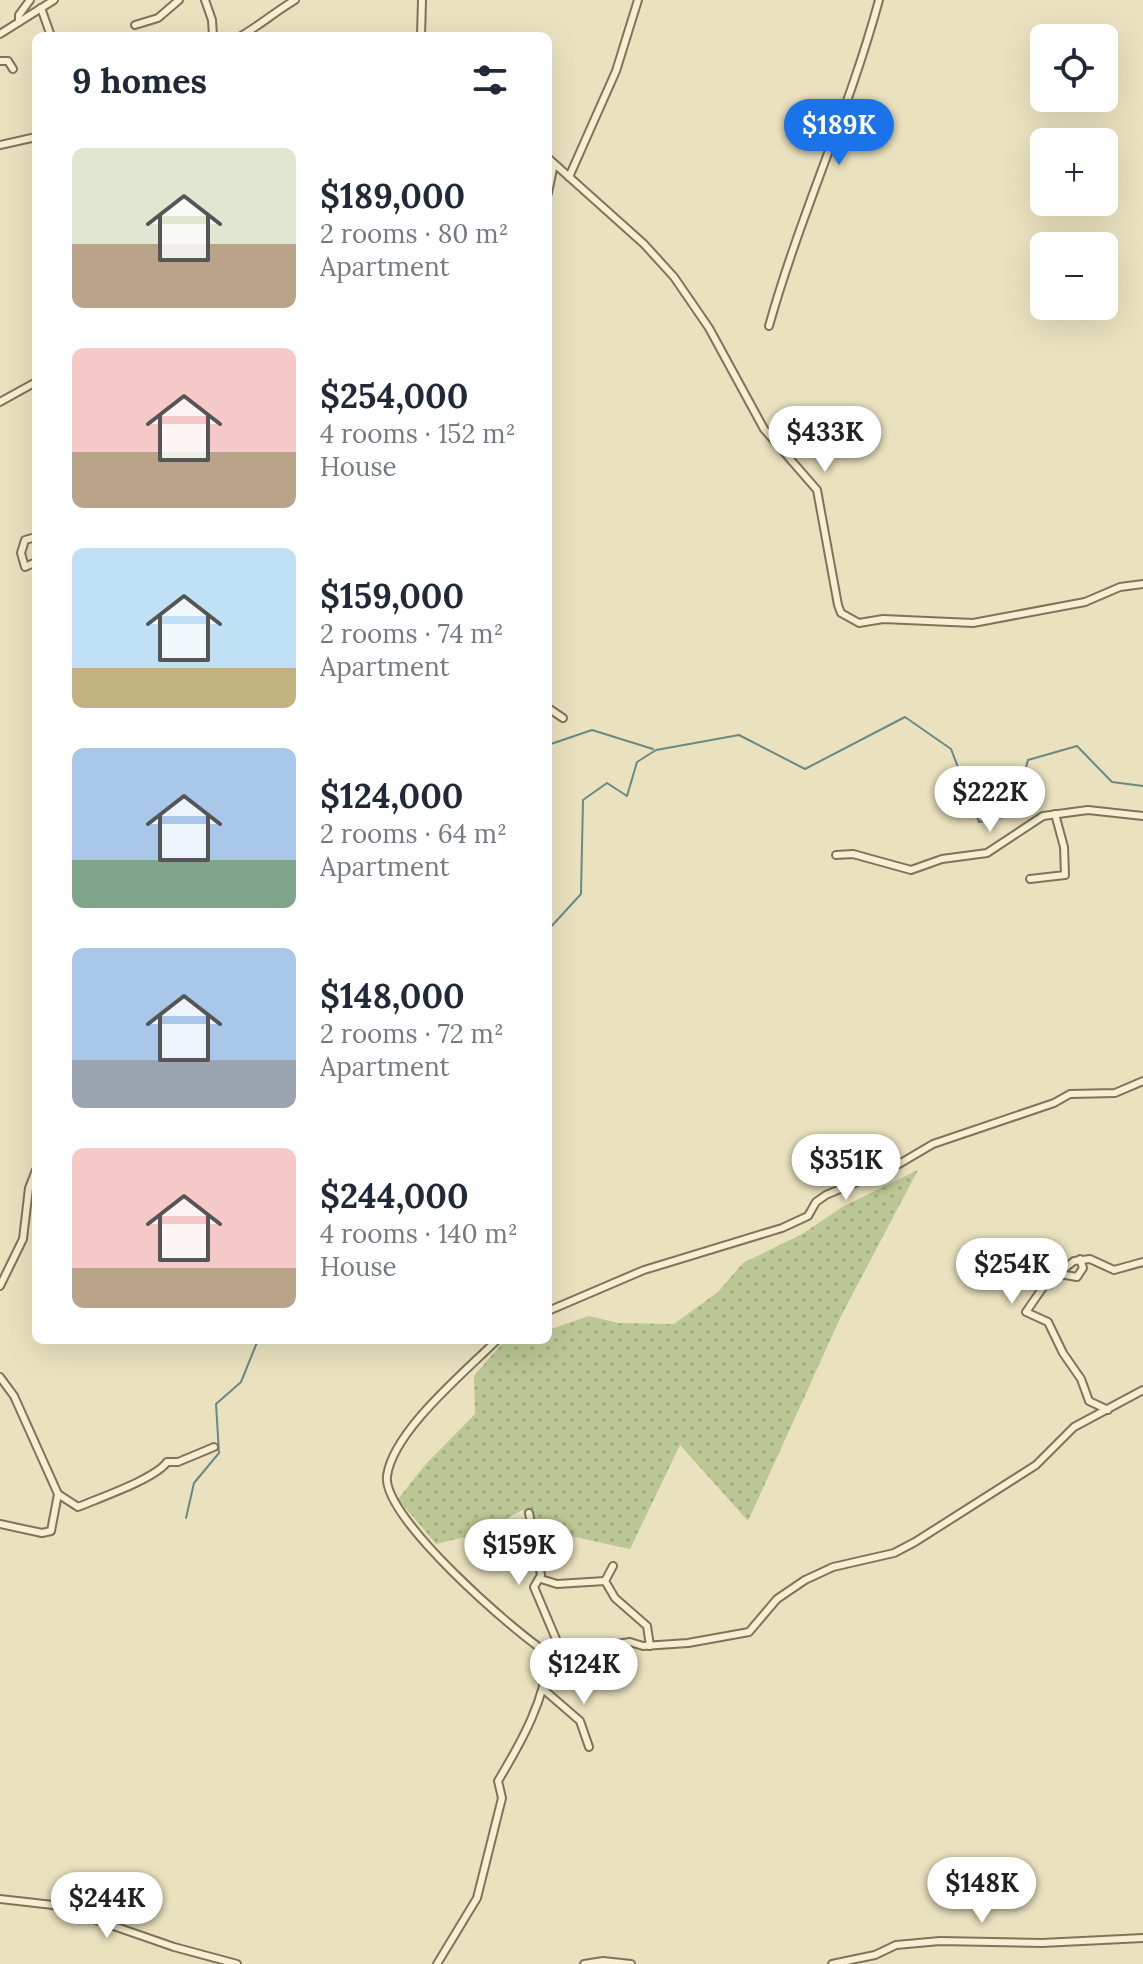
<!DOCTYPE html>
<html lang="en">
<head>
<meta charset="utf-8">
<style>
	body { margin:0; font-family:Lora,serif; background:#f6f6f7; color:#1f2937; height:100vh; display:flex; flex-direction:column; font-size:30px; white-space:nowrap }
	* { box-sizing:border-box; margin:0 }
	p { font-size:26px; color:#747a83 }
	.icon { flex:none; width:44px; height:44px; fill:none; stroke:currentColor; stroke-width:2; stroke-linecap:round; stroke-linejoin:round }
	.map { position:relative; flex:1; overflow:hidden }
	.side { position:absolute; left:32px; top:32px; width:520px; height:1312px; display:flex; flex-direction:column; background:#fff; border-radius:12px; box-shadow:0 8px 32px #0002 }
	.side>* { flex:none }
	.buttons { position:absolute; left:1030px; top:24px; display:grid; gap:16px }
	.buttons a { display:grid; place-items:center; width:88px; height:88px; border-radius:12px; background:#fff; box-shadow:0 8px 32px #0002; font-size:40px }
	.price { position:absolute; translate:-50% -68px; padding:0 18px; border-radius:28px; background:#fff; color:#222; font-size:26px; line-height:52px; filter:drop-shadow(0 2px 4px #0008) }
	.price::after { content:''; position:absolute; left:50%; top:48px; width:24px; height:18px; margin-left:-12px; background:inherit; clip-path:polygon(0 0,100% 0,50% 100%) }
	.price.current { background:#1a73e8; color:#fff }
	ul { padding:0; list-style:none }
	li { display:flex; align-items:center; gap:24px; height:200px; padding:0 40px }
	li span { display:grid; place-items:center; flex:none; width:224px; height:160px; border-radius:12px; color:#555 }
	li>.icon { margin-inline-start:auto }
	span .icon { width:96px; height:96px; fill:#fffc; stroke-width:1 }
	li b { font-size:34px }
	h2 { display:flex; justify-content:space-between; align-items:center; height:96px; padding:0 40px; font-size:34px }
	.map>svg:first-child { display:block }
	.grass { fill:url(#grass-dots) }
	.lines { fill:none; stroke-linecap:round; stroke-linejoin:round }
	.stream { stroke:#6a8985; stroke-width:2 }
	.minor-casing { stroke:#817359; stroke-width:10 }
	.minor { stroke:#f6efd1; stroke-width:6 }
</style>
</head>
<body>
<div class="map">
<svg width="1143" height="1964" viewBox="0 0 1143 1964">
	<defs>
		<pattern id="grass-dots" width="8" height="8" patternUnits="userSpaceOnUse" patternTransform="scale(2)"><rect width="8" height="8" fill="#bbc794"/><path d="M2 2h.1M6 6h.1" fill="none" stroke="#a1ab7f" stroke-width="1.8" stroke-linecap="round"/></pattern>
	</defs>
	<rect width="100%" height="100%" fill="#eae2bf"/>
	<path class="grass" d="M918 1170 842 1314 748 1521 680 1445 630 1549 557 1533 522 1510 482 1533 436 1544 398 1499 426 1464 475 1414 474 1376 505 1340H548V1330L589 1316 618 1323 674 1324 718 1292 743 1263 804 1233 842 1207Z"/>
	<g class="lines">
		<g class="stream">
			<path d="M548 745 592 730 653 749"/>
			<path d="M548 930 581 894 583 800 607 783 627 796 637 762 656 750 739 735 805 769 905 717 951 749 979 822 1013 815 1028 760 1077 746 1112 782 1143 786"/>
			<path d="M186 1518 194 1483 219 1453 216 1404 241 1382 258 1340"/>
		</g>
		<g class="minor-casing">
			<g id="minor">
				<path d="M205 0 212 20 213 36"/>
				<path d="M41 8 51 36"/>
				<path d="M19 22V15L30 0"/>
				<path d="M135 25 158 18 179 0"/>
				<path d="M0 34 54 0"/>
				<path d="M241 36C260 25 275 12 295 0"/>
				<path d="M421 36 422 0"/>
				<path d="M0 61H8L13 69"/>
				<path d="M0 145 36 137"/>
				<path d="M548 158 644 244 674 277 709 328 764 429 817 490 838 605 841 613 859 623 883 619 973 623 1085 602 1120 587 1143 584"/>
				<path d="M569 177 616 71 638 0"/>
				<path d="M548 193 554 164"/>
				<path d="M769 326C800 215 849 111 879 0"/>
				<path d="M0 402 36 382"/>
				<path d="M36 537 25 540 21 553 25 567 36 562"/>
				<path d="M548 708 563 718"/>
				<path d="M836 855 853 854 911 870 942 859 987 853 1043 816 1088 810 1143 816"/>
				<path d="M1030 879 1065 875 1064 847 1055 814"/>
				<path d="M1059 1274 1077 1277 1083 1268 1080 1259"/>
				<path d="M0 1286 23 1239 29 1188 36 1170"/>
				<path d="M548 1311 644 1270 782 1228 808 1216 816 1202 826 1195 899 1164 933 1144 1054 1103 1070 1094 1115 1093 1143 1081"/>
				<path d="M497 1340C466 1371 393 1431 387 1476 382 1517 514 1632 549 1654"/>
				<path d="M0 1377 14 1396 58 1494 78 1507C99 1498 155 1479 167 1462H178L214 1447"/>
				<path d="M1108 1410 1089 1401 1081 1379 1063 1353 1048 1322 1026 1312 1046 1283 1074 1261 1090 1259 1114 1270 1143 1262"/>
				<path d="M529 1513 541 1575 534 1587 556 1639V1654"/>
				<path d="M0 1524 42 1533 51 1531 58 1494"/>
				<path d="M613 1566 605 1581 615 1598 647 1626 650 1646"/>
				<path d="M541 1579 557 1584 605 1581"/>
				<path d="M543 1689 580 1721 589 1747"/>
				<path d="M0 1899 53 1905 174 1947 237 1964"/>
				<path d="M437 1964 477 1898 502 1798 498 1781C522 1741 545 1700 549 1654L630 1642 643 1646 688 1643 749 1632 777 1599 805 1580 833 1567 894 1553 915 1542 1036 1465 1074 1427 1143 1390"/>
				<path d="M584 1964 603 1961 631 1964"/>
				<path d="M832 1964 875 1955 896 1945 940 1941 1042 1943 1143 1938"/>
			</g>
		</g>
		<use href="#minor" class="minor"/>
	</g>
</svg>
<div class="buttons">
<a><svg class="icon" aria-label="locate" viewBox="0 0 24 24"><circle cx="12" cy="12" r="6"/><path d="M12 2v4M12 18v4M2 12h4M18 12h4"/></svg></a>
<a>+</a>
<a>−</a>
</div>
<b class="price current" style="left:839px;top:167px">$189K</b>
<b class="price" style="left:825px;top:474px">$433K</b>
<b class="price" style="left:990px;top:834px">$222K</b>
<b class="price" style="left:846px;top:1202px">$351K</b>
<b class="price" style="left:1012px;top:1306px">$254K</b>
<b class="price" style="left:519px;top:1587px">$159K</b>
<b class="price" style="left:584px;top:1706px">$124K</b>
<b class="price" style="left:982px;top:1925px">$148K</b>
<b class="price" style="left:107px;top:1940px">$244K</b>
<section class="side">
<h2>9 homes<svg class="icon" aria-label="filters" viewBox="0 0 24 24"><path d="M4 7h16M4 17h16"/><circle cx="9" cy="7" r="2"/><circle cx="15" cy="17" r="2"/></svg></h2>
<ul>
<li><span style="background:linear-gradient(#dfe7d0 60%,#b9a48a 0)"><svg class="icon" aria-label="home" viewBox="0 0 24 24"><path d="M3 11l9-7 9 7M6 9v11h12V9"/></svg></span><div><b>$189,000</b><p>2 rooms · 80 m²</p><p>Apartment</p></div></li>
<li><span style="background:linear-gradient(#f6c9c9 65%,#b9a48a 0)"><svg class="icon" aria-label="home" viewBox="0 0 24 24"><path d="M3 11l9-7 9 7M6 9v11h12V9"/></svg></span><div><b>$254,000</b><p>4 rooms · 152 m²</p><p>House</p></div></li>
<li><span style="background:linear-gradient(#bfe0f5 75%,#c2b280 0)"><svg class="icon" aria-label="home" viewBox="0 0 24 24"><path d="M3 11l9-7 9 7M6 9v11h12V9"/></svg></span><div><b>$159,000</b><p>2 rooms · 74 m²</p><p>Apartment</p></div></li>
<li><span style="background:linear-gradient(#a9c7e8 70%,#7fa58c 0)"><svg class="icon" aria-label="home" viewBox="0 0 24 24"><path d="M3 11l9-7 9 7M6 9v11h12V9"/></svg></span><div><b>$124,000</b><p>2 rooms · 64 m²</p><p>Apartment</p></div></li>
<li><span style="background:linear-gradient(#a9c7e8 70%,#9aa5b1 0)"><svg class="icon" aria-label="home" viewBox="0 0 24 24"><path d="M3 11l9-7 9 7M6 9v11h12V9"/></svg></span><div><b>$148,000</b><p>2 rooms · 72 m²</p><p>Apartment</p></div></li>
<li><span style="background:linear-gradient(#f6c9c9 75%,#b9a48a 0)"><svg class="icon" aria-label="home" viewBox="0 0 24 24"><path d="M3 11l9-7 9 7M6 9v11h12V9"/></svg></span><div><b>$244,000</b><p>4 rooms · 140 m²</p><p>House</p></div></li>
</ul>
</section>
</div>
</body>
</html>
